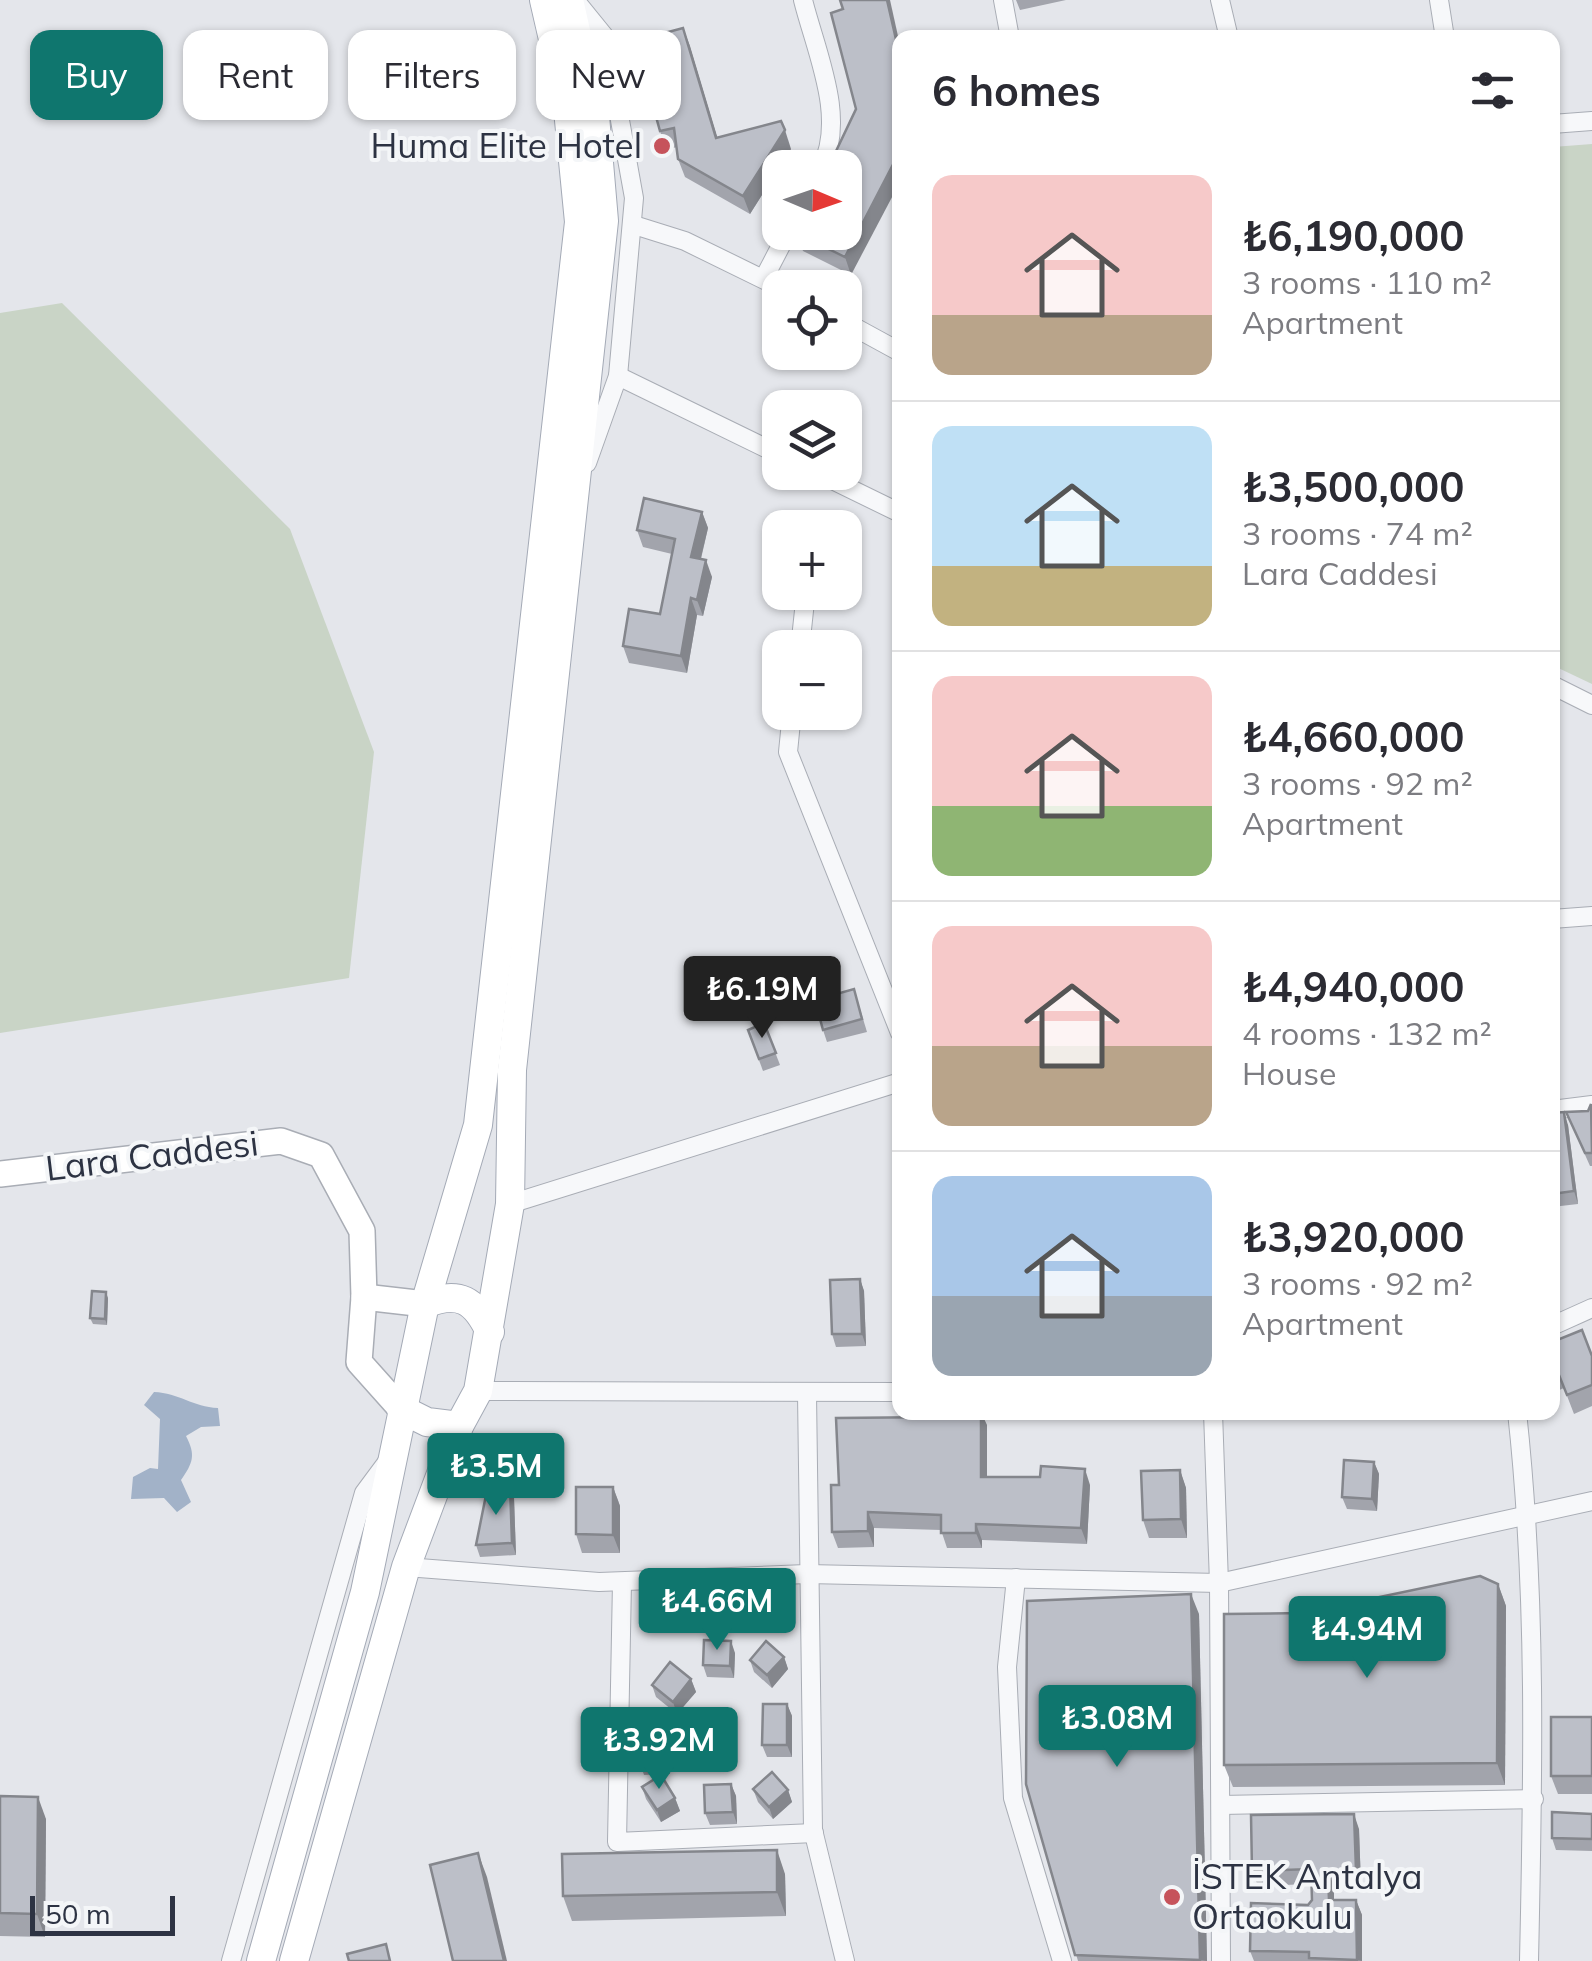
<!DOCTYPE html>
<html lang="en">
<head>
<meta charset="utf-8">
<style>
	body { margin:0; font-family:Mulish,sans-serif; background:#f7f7f7; color:#2b2b33; height:100vh; display:flex; flex-direction:column; font-size:38px; white-space:nowrap }
	* { box-sizing:border-box; margin:0 }
	p { font-size:32px; color:#7c7c81 }
	.icon { flex:none; width:55px; height:55px; fill:none; stroke:currentColor; stroke-width:2; stroke-linecap:round; stroke-linejoin:round }
	.map { position:relative; flex:1; overflow:hidden }
	.side { position:absolute; left:892px; top:30px; width:668px; height:1390px; display:flex; flex-direction:column; background:#fff; border-radius:20px; box-shadow:0 2px 8px #0004 }
	.side>* { flex:none }
	.banner { position:absolute; left:30px; top:30px; width:712px; height:90px; display:flex; gap:20px }
	.needle { width:65px; rotate:92deg }
	.fabs { position:absolute; left:762px; top:150px; display:grid; gap:20px }
	.fabs a { display:grid; place-items:center; width:100px; height:100px; border-radius:20px; background:#fff; box-shadow:0 2px 8px #0004; font-size:50px }
	.scale { position:absolute; left:30px; bottom:25px; width:145px; box-sizing:border-box; padding-left:10px; border:5px solid #2d3343; border-top:0; font-size:28px; line-height:35px; white-space:nowrap; color:#2d3343; -webkit-text-stroke:8px #f4f6f8; paint-order:stroke }
	.price { position:absolute; translate:-50% -85px; padding:0 22px; border-radius:10px; background:#0f766e; color:#fff; font-size:32px; line-height:65px; filter:drop-shadow(0 2px 5px #0008) }
	.price::after { content:''; position:absolute; left:50%; top:60px; width:30px; height:22px; margin-left:-15px; background:inherit; clip-path:polygon(0 0,100% 0,50% 100%) }
	.price.on { background:#222; color:#fff }
	ul { padding:0; list-style:none }
	li { display:flex; align-items:center; gap:30px; height:250px; padding:0 40px }
	li+li { border-top:2px solid #e1e1e2 }
	li span { display:grid; place-items:center; flex:none; width:280px; height:200px; border-radius:20px; color:#555 }
	li>.icon { margin-inline-start:auto }
	span .icon { width:120px; height:120px; fill:#fffc; stroke-width:1 }
	li b { font-size:42px }
	h2 { display:flex; justify-content:space-between; align-items:center; height:120px; padding:0 40px; font-size:42px }
	.tag { padding:0 35px; border-radius:20px; background:#fff; box-shadow:0 2px 8px #0004; font-size:35px; line-height:90px }
	.tag.on { background:#0f766e; color:#fff }
	.map>svg:first-child { display:block }
	.green { fill:#c9d4c6 }
	.water { fill:#a2b2c8 }
	.lines { fill:none; stroke-linecap:round; stroke-linejoin:round }
	.street-casing { stroke:#a9adb5; stroke-width:20 }
	.secondary-casing { stroke:#a9adb5; stroke-width:28 }
	.primary-casing { stroke:#a4aab6; stroke-width:30 }
	.street { stroke:#f7f8fa; stroke-width:18 }
	.secondary { stroke:#fff; stroke-width:25 }
	.primary { stroke:#fff; stroke-width:28 }
	.wall { fill:#a2a4ac }
	.shaded-wall { fill:#84868c }
	.building { fill:#bcbfc8; stroke:#84868c; stroke-width:2.5 }
	.poi-dot { fill:#c6535b; stroke:#f4f6f8; stroke-width:4 }
	.labels { text-anchor:middle; stroke-width:8; stroke-linejoin:round; paint-order:stroke }
	.poi-label { font-size:35px; fill:#2d3343; stroke:#f4f6f8; text-anchor:end }
	.street-label { font-size:35px; fill:#2d3343; stroke:#f4f6f8 }
</style>
</head>
<body>
<div class="map">
<svg width="1592" height="1961" viewBox="0 0 1592 1961">
	<rect width="100%" height="100%" fill="#e4e6eb"/>
	<g class="green">
		<path d="M1592 144V684L1552 665 1553 147Z"/>
		<path d="M62 303 290 529 374 752 349 978 0 1033V313Z"/>
	</g>
	<path class="water" d="M154 1392C179 1393 193 1407 218 1408L220 1426 201 1427 186 1436C196 1455 193 1463 181 1480L191 1502 177 1512 164 1498 131 1499 133 1477 150 1468 158 1469 160 1419 144 1405Z"/>
	<g class="lines">
		<g class="street-casing">
			<g id="street">
				<path d="M575 0 605 37 634 198 618 376 587 463"/>
				<path d="M803 0C816 52 847 118 821 168"/>
				<path d="M1003 0 1010 38"/>
				<path d="M1220 0 1229 38"/>
				<path d="M1439 0 1445 38"/>
				<path d="M1552 124 1592 121"/>
				<path d="M634 225 685 241 781 288"/>
				<path d="M764 278 788 232"/>
				<path d="M845 322 900 352"/>
				<path d="M618 376 780 455"/>
				<path d="M816 472 900 513"/>
				<path d="M800 648 806 592"/>
				<path d="M1552 685 1592 705"/>
				<path d="M792 712 788 752 900 1033"/>
				<path d="M1552 919 1592 916"/>
				<path d="M1552 1110 1592 1105"/>
				<path d="M510 1204 900 1082"/>
				<path d="M1552 1326 1592 1308"/>
				<path d="M478 1391 900 1392"/>
				<path d="M807 1394 813 1830 845 1961"/>
				<path d="M1213 1412 1219 1583 1221 1961"/>
				<path d="M1517 1412C1537 1595 1533 1778 1529 1961"/>
				<path d="M406 1567 599 1582 807 1574 1219 1583 1592 1501"/>
				<path d="M1016 1578 1007 1667 1013 1798 1062 1961"/>
				<path d="M622 1582 617 1842 814 1833"/>
				<path d="M1221 1805 1534 1799"/>
				<path d="M231 1961 364 1493 387 1462"/>
			</g>
		</g>
		<g class="secondary-casing">
			<g id="secondary">
				<path d="M0 1174 281 1141 321 1155 362 1231 364 1297 359 1362 401 1409"/>
				<path d="M364 1297 425 1304"/>
			</g>
		</g>
		<g class="primary-casing">
			<g id="primary">
				<path d="M425 1304C459 1290 475 1300 490 1332"/>
				<path d="M401 1409 427 1422 459 1426"/>
				<path d="M261 1961 365 1592 425 1304 478 1125 579 222 567 100 544 0"/>
				<path d="M294 1961 406 1567 459 1426 478 1391 510 1204 512 1070 604 221 595 116 569 0"/>
			</g>
		</g>
		<use href="#street" class="street"/>
		<use href="#secondary" class="secondary"/>
		<use href="#primary" class="primary"/>
	</g>
	<g class="wall">
		<path d="M890 0 851 275 803 251 796 233 856 109Z"/>
		<path d="M1016 0H1066L1020 10Z"/>
		<path d="M683 28 717 138 791 149 750 214 685 177 678 159 677 147 666 150 660 131Z"/>
		<path d="M702 512 708 528 701 559 712 577 703 616 697 615 687 673 629 663 623 646 660 614 672 554 643 547 637 530Z"/>
		<path d="M854 989 867 1032 827 1042 823 1030Z"/>
		<path d="M764 1023 780 1065 763 1071 748 1030Z"/>
		<path d="M1592 1104V1166H1590L1566 1112 1588 1111Z"/>
		<path d="M1552 1113 1568 1125 1578 1204 1552 1207Z"/>
		<path d="M860 1279 864 1291 866 1346 836 1347 832 1334Z"/>
		<path d="M108 1298 107 1325 93 1324 90 1318Z"/>
		<path d="M1552 1342 1592 1356V1406L1574 1414 1564 1388 1552 1393Z"/>
		<path d="M943 1417 987 1425V1477L1090 1485 1087 1544 982 1540V1548H947L941 1530 874 1528V1547L838 1548 832 1532 839 1485Z"/>
		<path d="M1374 1462 1379 1474 1377 1511 1347 1509 1342 1497Z"/>
		<path d="M1180 1470 1186 1488 1187 1538H1149L1143 1520Z"/>
		<path d="M613 1487 620 1506V1553H582L576 1534Z"/>
		<path d="M514 1498 516 1555 480 1557 476 1545Z"/>
		<path d="M1498 1584 1506 1606 1505 1785 1233 1787 1224 1765Z"/>
		<path d="M1199 1614 1207 1961H1078L1026 1784Z"/>
		<path d="M735 1653 734 1678 707 1677 703 1665Z"/>
		<path d="M784 1657 788 1669 772 1688 754 1672 750 1660Z"/>
		<path d="M691 1679 696 1692 677 1714 656 1697 652 1685Z"/>
		<path d="M787 1704 792 1716V1757H767L762 1745Z"/>
		<path d="M1592 1717V1794H1558L1551 1776Z"/>
		<path d="M667 1733 670 1774 644 1775 640 1763Z"/>
		<path d="M731 1784 736 1796 737 1824 710 1825 705 1813Z"/>
		<path d="M642 1787 675 1798 680 1811 661 1822 646 1799Z"/>
		<path d="M753 1789 788 1790 792 1802 773 1819 758 1802Z"/>
		<path d="M0 1796 46 1819 45 1937 0 1936Z"/>
		<path d="M1592 1814V1851L1556 1850 1552 1838Z"/>
		<path d="M1359 1829 1361 1886H1334V1900H1356L1362 1915V1961H1254L1250 1951 1308 1905 1312 1900 1311 1884 1258 1886 1252 1871Z"/>
		<path d="M785 1874 786 1916 572 1921 563 1896Z"/>
	</g>
	<g class="shaded-wall">
		<path d="M887 0H890L900 45V57Z"/>
		<path d="M683 28 690 46 723 156 716 138Z"/>
		<path d="M785 130 791 149 750 214 743 196Z"/>
		<path d="M900 151V182L851 275 845 257Z"/>
		<path d="M702 512 708 528 697 574 691 557Z"/>
		<path d="M706 560 712 577 703 616 697 600Z"/>
		<path d="M691 598 697 615 687 673 681 656Z"/>
		<path d="M1564 1112 1568 1125 1578 1204 1574 1191Z"/>
		<path d="M860 1279 864 1291 866 1346 862 1334Z"/>
		<path d="M106 1292 108 1298 107 1325 105 1319Z"/>
		<path d="M981 1412 987 1425V1493L981 1477Z"/>
		<path d="M1374 1462 1379 1474 1377 1511 1372 1499Z"/>
		<path d="M1085 1469 1090 1485 1087 1544 1081 1528Z"/>
		<path d="M1180 1470 1186 1488 1187 1538 1181 1519Z"/>
		<path d="M510 1486 514 1498 516 1555 512 1543Z"/>
		<path d="M613 1487 620 1506V1553L613 1535Z"/>
		<path d="M868 1512 874 1528V1547L868 1531Z"/>
		<path d="M976 1524 982 1540V1548L976 1533Z"/>
		<path d="M1498 1584 1506 1606 1505 1785 1497 1763Z"/>
		<path d="M1191 1594 1199 1614 1207 1961 1200 1960Z"/>
		<path d="M731 1641 735 1653 734 1678 730 1666Z"/>
		<path d="M784 1657 788 1669 772 1688 767 1675Z"/>
		<path d="M691 1679 696 1692 677 1714 673 1702Z"/>
		<path d="M787 1704 792 1716V1757L787 1745Z"/>
		<path d="M663 1720 667 1733 670 1774 665 1761Z"/>
		<path d="M731 1784 736 1796 737 1824 733 1812Z"/>
		<path d="M788 1790 792 1802 773 1819 769 1807Z"/>
		<path d="M38 1797 46 1819 45 1937 37 1914Z"/>
		<path d="M675 1798 680 1811 661 1822 657 1810Z"/>
		<path d="M1354 1814 1359 1829 1361 1886 1356 1870Z"/>
		<path d="M777 1850 785 1874 786 1916 777 1892Z"/>
		<path d="M478 1853 487 1877 507 1961H504Z"/>
		<path d="M1328 1871 1334 1886V1916L1329 1900Z"/>
		<path d="M1356 1900 1362 1915V1961L1357 1960Z"/>
	</g>
	<g class="building">
		<path d="M840 0H887L900 57V151L845 257 796 233 845 232V168H828L856 109 831 13 843 9Z"/>
		<path d="M683 28 716 138 781 121 785 130 743 196 678 159 674 128 660 131 635 41Z"/>
		<path d="M1406 34 1407 38H1386Z"/>
		<path d="M644 498 702 512 691 557 706 560 697 600 691 598 681 656 623 646 629 609 660 614 675 539 637 530Z"/>
		<path d="M854 989 862 1019 823 1030 815 1000Z"/>
		<path d="M764 1023 776 1053 759 1059 748 1030Z"/>
		<path d="M1591 1104 1592 1153H1585L1566 1112 1588 1111Z"/>
		<path d="M1564 1112 1574 1191 1552 1194V1113Z"/>
		<path d="M860 1279 862 1334H832L830 1280Z"/>
		<path d="M92 1291 106 1292 105 1319 90 1318Z"/>
		<path d="M1582 1330 1592 1356V1385L1567 1395 1557 1370 1552 1372V1342Z"/>
		<path d="M943 1412H981V1477H1040L1041 1466 1085 1469 1081 1528 976 1524V1533H941V1515L868 1512V1531L832 1532 831 1485H839L836 1418 943 1417Z"/>
		<path d="M1344 1460 1374 1462 1372 1499 1342 1497Z"/>
		<path d="M1180 1470 1181 1519 1143 1520 1141 1471Z"/>
		<path d="M510 1486 512 1543 476 1545 487 1490Z"/>
		<path d="M576 1487H613V1535L576 1534Z"/>
		<path d="M1480 1576 1498 1584 1497 1763 1224 1765V1614L1303 1613Z"/>
		<path d="M1191 1594 1200 1960 1075 1955 1026 1784 1027 1601Z"/>
		<path d="M704 1640 731 1641 730 1666 703 1665Z"/>
		<path d="M766 1641 784 1657 767 1675 750 1660Z"/>
		<path d="M670 1662 691 1679 673 1702 652 1685Z"/>
		<path d="M763 1704H787V1745H762Z"/>
		<rect x="1551" y="1717" width="41" height="59"/>
		<path d="M663 1720 665 1761 640 1763 637 1722Z"/>
		<path d="M772 1772 788 1790 769 1807 753 1789Z"/>
		<path d="M661 1775 675 1798 657 1810 642 1787Z"/>
		<path d="M731 1784 733 1812 705 1813 704 1785Z"/>
		<path d="M0 1796 38 1797 37 1914 0 1913Z"/>
		<path d="M1552 1812 1592 1814V1839L1552 1838Z"/>
		<path d="M1354 1814 1356 1870 1328 1871 1329 1900H1356L1357 1960 1309 1958V1952L1250 1951 1251 1903 1308 1905 1312 1900 1311 1869 1252 1871 1251 1815Z"/>
		<path d="M777 1850V1892L563 1896 562 1854Z"/>
		<path d="M478 1853 504 1961H453L430 1865Z"/>
		<path d="M386 1944 390 1961H349L347 1954Z"/>
	</g>
	<g class="poi-dot">
		<circle cx="662" cy="146" r="10"/>
		<circle cx="1172" cy="1897" r="10"/>
	</g>
	<g class="labels">
		<g class="poi-label">
			<text x="642" y="158">Huma Elite Hotel</text>
			<text x="1192" y="1889" text-anchor="start">İSTEK Antalya<tspan x="1192" dy="40">Ortaokulu</tspan></text>
		</g>
		<g class="street-label">
			<text transform="translate(152 1156) rotate(-7)" y="12">Lara Caddesi</text>
		</g>
	</g>
</svg>
<div class="fabs">
<a><svg class="needle" viewBox="-14 -14 28 28"><path d="M0-13l5 13h-10z" fill="#e53935"/><path d="M0 13l5-13h-10z" fill="#7c7c81"/></svg></a>
<a><svg class="icon" aria-label="locate" viewBox="0 0 24 24"><circle cx="12" cy="12" r="6"/><path d="M12 2v4M12 18v4M2 12h4M18 12h4"/></svg></a>
<a><svg class="icon" aria-label="layers" viewBox="0 0 24 24"><path d="M12 4l9 5-9 5-9-5zM3 14l9 5 9-5"/></svg></a>
<a>+</a>
<a>−</a>
</div>
<div class="scale">50 m</div>
<b class="price on" style="left:762px;top:1041px">₺6.19M</b>
<b class="price" style="left:496px;top:1518px">₺3.5M</b>
<b class="price" style="left:717px;top:1653px">₺4.66M</b>
<b class="price" style="left:1367px;top:1681px">₺4.94M</b>
<b class="price" style="left:1117px;top:1770px">₺3.08M</b>
<b class="price" style="left:659px;top:1792px">₺3.92M</b>
<div class="banner">
<a class="tag on">Buy</a>
<a class="tag">Rent</a>
<a class="tag">Filters</a>
<a class="tag">New</a>
</div>
<section class="side">
<h2>6 homes<svg class="icon" aria-label="filters" viewBox="0 0 24 24"><path d="M4 7h16M4 17h16"/><circle cx="9" cy="7" r="2"/><circle cx="15" cy="17" r="2"/></svg></h2>
<ul>
<li><span style="background:linear-gradient(#f6c9c9 70%,#b9a48a 0)"><svg class="icon" aria-label="home" viewBox="0 0 24 24"><path d="M3 11l9-7 9 7M6 9v11h12V9"/></svg></span><div><b>₺6,190,000</b><p>3 rooms · 110 m²</p><p>Apartment</p></div></li>
<li><span style="background:linear-gradient(#bfe0f5 70%,#c2b280 0)"><svg class="icon" aria-label="home" viewBox="0 0 24 24"><path d="M3 11l9-7 9 7M6 9v11h12V9"/></svg></span><div><b>₺3,500,000</b><p>3 rooms · 74 m²</p><p>Lara Caddesi</p></div></li>
<li><span style="background:linear-gradient(#f6c9c9 65%,#8fb573 0)"><svg class="icon" aria-label="home" viewBox="0 0 24 24"><path d="M3 11l9-7 9 7M6 9v11h12V9"/></svg></span><div><b>₺4,660,000</b><p>3 rooms · 92 m²</p><p>Apartment</p></div></li>
<li><span style="background:linear-gradient(#f6c9c9 60%,#b9a48a 0)"><svg class="icon" aria-label="home" viewBox="0 0 24 24"><path d="M3 11l9-7 9 7M6 9v11h12V9"/></svg></span><div><b>₺4,940,000</b><p>4 rooms · 132 m²</p><p>House</p></div></li>
<li><span style="background:linear-gradient(#a9c7e8 60%,#9aa5b1 0)"><svg class="icon" aria-label="home" viewBox="0 0 24 24"><path d="M3 11l9-7 9 7M6 9v11h12V9"/></svg></span><div><b>₺3,920,000</b><p>3 rooms · 92 m²</p><p>Apartment</p></div></li>
</ul>
</section>
</div>
</body>
</html>
